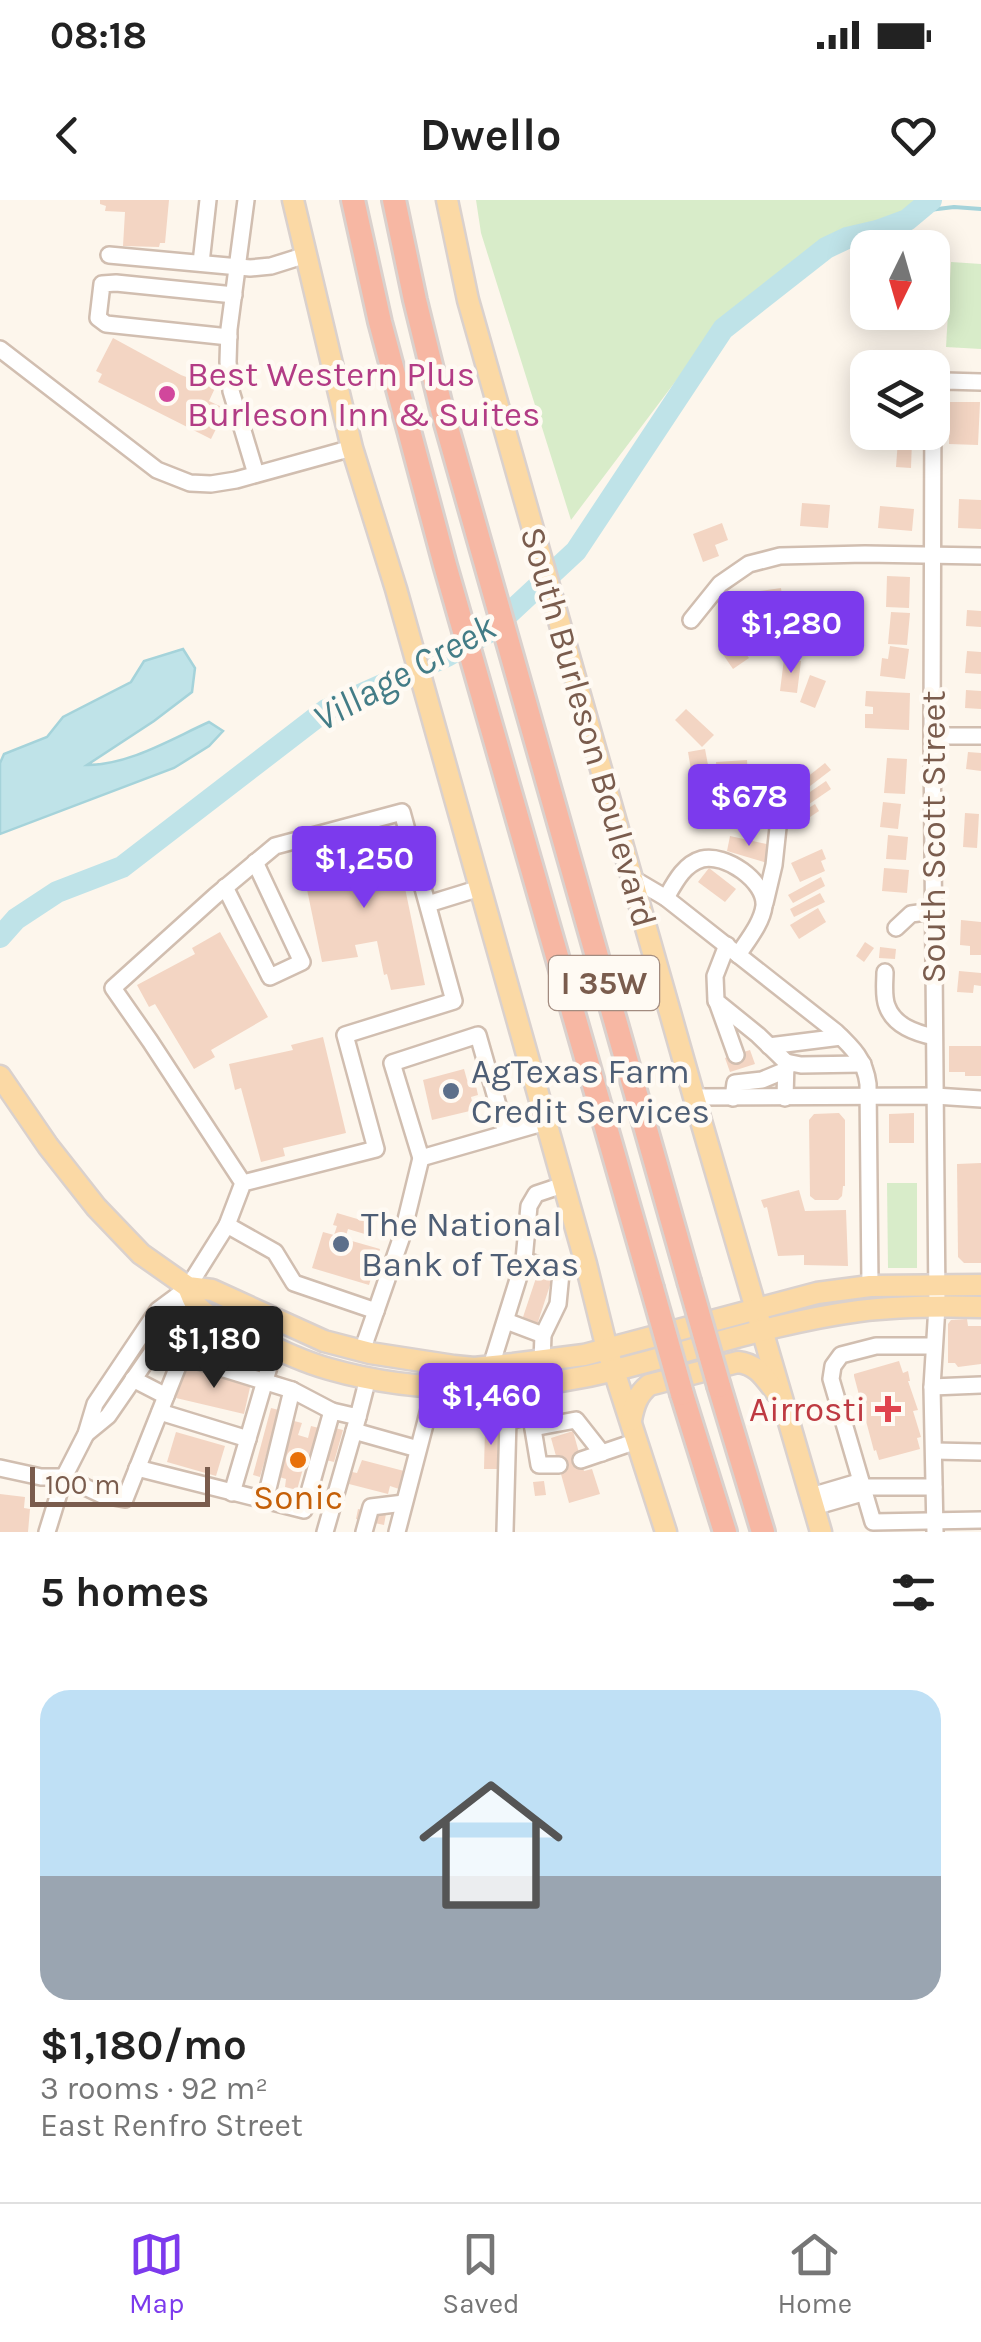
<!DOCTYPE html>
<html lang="en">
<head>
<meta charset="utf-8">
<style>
	body { margin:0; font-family:Karla,sans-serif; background:#f6f6f6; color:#222; height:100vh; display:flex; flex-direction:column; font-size:38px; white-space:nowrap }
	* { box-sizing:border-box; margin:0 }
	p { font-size:32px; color:#767676 }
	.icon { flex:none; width:55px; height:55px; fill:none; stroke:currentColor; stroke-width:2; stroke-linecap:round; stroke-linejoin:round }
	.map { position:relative; height:1332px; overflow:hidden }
	.details { display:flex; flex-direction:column; background:#fff; flex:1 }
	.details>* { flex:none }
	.needle { width:65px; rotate:185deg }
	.buttons { position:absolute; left:850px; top:30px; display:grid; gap:20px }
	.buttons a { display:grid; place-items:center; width:100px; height:100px; border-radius:20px; background:#fff; box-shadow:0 5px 25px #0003; font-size:50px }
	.scale { position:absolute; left:30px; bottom:25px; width:180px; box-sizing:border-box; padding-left:10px; border:5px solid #7a5c4d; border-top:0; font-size:28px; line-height:35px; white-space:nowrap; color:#7a5c4d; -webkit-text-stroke:8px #fffaf3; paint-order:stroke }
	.price { position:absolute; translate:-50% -85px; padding:0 22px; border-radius:10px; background:#7c3aed; color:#fff; font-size:32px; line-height:65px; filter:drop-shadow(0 2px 5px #0008) }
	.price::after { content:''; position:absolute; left:50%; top:60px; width:30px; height:22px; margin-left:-15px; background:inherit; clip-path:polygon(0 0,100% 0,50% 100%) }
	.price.on { background:#222; color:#fff }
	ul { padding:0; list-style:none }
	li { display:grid; align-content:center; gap:20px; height:530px; padding:0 40px }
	li span { display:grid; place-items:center; height:310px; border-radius:30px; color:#555 }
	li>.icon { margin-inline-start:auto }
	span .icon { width:180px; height:180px; fill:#fffc; stroke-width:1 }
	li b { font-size:42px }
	h2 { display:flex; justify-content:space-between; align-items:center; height:120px; padding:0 40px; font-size:42px }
	.status { display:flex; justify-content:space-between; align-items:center; height:70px; padding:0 50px; background:#fff; direction:ltr }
	.status svg { height:28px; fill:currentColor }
	header { display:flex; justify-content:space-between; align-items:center; height:130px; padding:0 40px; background:#fff; font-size:45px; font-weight:700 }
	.tab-bar { display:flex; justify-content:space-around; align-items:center; height:140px; border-top:2px solid #e0e0e0; background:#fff; font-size:28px; color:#767676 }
	.tab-bar a { display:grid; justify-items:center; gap:5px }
	.tab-bar .on { color:#7c3aed }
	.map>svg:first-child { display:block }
	.green { fill:#d8ecc9 }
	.water { fill:#bfe3e8; stroke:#a5d3da; stroke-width:2.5 }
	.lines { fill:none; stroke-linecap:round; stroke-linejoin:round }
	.stream { stroke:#a5d3da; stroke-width:4 }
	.river { stroke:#bfe3e8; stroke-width:22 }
	.building { fill:#f3d5c3 }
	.minor-casing { stroke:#d1beb0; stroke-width:20 }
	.major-casing { stroke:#dad1cd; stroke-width:25 }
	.highway-casing { stroke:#dad1cd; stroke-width:28 }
	.minor { stroke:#fff; stroke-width:15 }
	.major { stroke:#fbd9a5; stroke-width:20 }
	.highway { stroke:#f7b7a3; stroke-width:22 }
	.highway-bridge-casing { stroke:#dad1cd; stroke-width:28; stroke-linecap:butt }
	.highway-bridge { stroke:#f7b7a3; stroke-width:22 }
	.hotel-dot { fill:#d1479c; stroke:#fffaf3; stroke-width:4 }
	.service-dot { fill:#5c6f8a; stroke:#fffaf3; stroke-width:4 }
	.health-dot { fill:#e0444e; stroke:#fffaf3; stroke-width:4 }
	.food-dot { fill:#e8710a; stroke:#fffaf3; stroke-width:4 }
	.labels { text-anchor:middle; stroke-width:9; stroke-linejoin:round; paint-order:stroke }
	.shield { fill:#fffaf3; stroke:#a28b7f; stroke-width:2.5 }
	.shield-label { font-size:32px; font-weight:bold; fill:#7a5c4d }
	.hotel-label { font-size:35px; fill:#b23c85; stroke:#fffaf3; text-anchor:start }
	.street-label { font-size:35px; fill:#7a5c4d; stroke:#fffaf3 }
	.service-label { font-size:35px; fill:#4e5e75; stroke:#fffaf3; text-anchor:start }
	.health-label { font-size:35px; fill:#be3a42; stroke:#fffaf3; text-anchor:end }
	.food-label { font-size:35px; fill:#c56008; stroke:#fffaf3 }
	.water-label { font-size:38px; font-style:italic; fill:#437c86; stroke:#fffaf3 }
</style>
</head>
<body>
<div class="status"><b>08:18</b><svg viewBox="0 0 49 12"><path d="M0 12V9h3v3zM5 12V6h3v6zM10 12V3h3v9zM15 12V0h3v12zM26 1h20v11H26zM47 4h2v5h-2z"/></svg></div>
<header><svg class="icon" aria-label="back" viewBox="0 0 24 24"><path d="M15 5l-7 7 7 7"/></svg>Dwello<svg class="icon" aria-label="heart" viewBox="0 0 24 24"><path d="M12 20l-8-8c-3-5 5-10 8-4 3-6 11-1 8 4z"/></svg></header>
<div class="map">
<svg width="981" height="1332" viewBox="0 0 981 1332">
	<rect width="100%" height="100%" fill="#fdf6ec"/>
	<g class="green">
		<path d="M476 0H922L902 17 827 40 721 121 571 320 481 33Z"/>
		<path d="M951 62 981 64V149L946 147Z"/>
		<path d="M887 983H917V1068H888Z"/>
	</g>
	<path class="water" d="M183 449 195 468 192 492 154 521 87 565C129 565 171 539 209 522L223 531 209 546 174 568 0 634V563L4 554 47 537 63 517 131 482 144 461Z"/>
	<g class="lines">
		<path class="stream" d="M921 11 954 7 981 9"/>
		<path class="river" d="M0 737 16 719 57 692 122 667 326 510 447 456 489 432 576 351 723 129 826 48 847 38 877 31 907 20 931 0"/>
	</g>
	<g class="building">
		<path d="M100 0H169L165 43H160L159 47 123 46 125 12 105 11 106 6 100 4Z"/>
		<path d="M113 138 181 175 215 188 209 201 226 209 211 239 98 182 102 174 96 171Z"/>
		<path d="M950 202H980L978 245 949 244Z"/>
		<path d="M898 240H912L911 268 896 267Z"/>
		<path d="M959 299 981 300V329L958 328Z"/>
		<path d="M802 303 830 305 828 328 800 326Z"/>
		<path d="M880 306 914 309 912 331 878 328Z"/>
		<path d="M722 323 728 340 715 345 719 356 703 362 693 334Z"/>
		<path d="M887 376 910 377 909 408 886 407Z"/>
		<path d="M781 388 784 411 757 416 753 392Z"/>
		<path d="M967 410 981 411V427L966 426Z"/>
		<path d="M891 412 910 413 907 445 888 444Z"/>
		<path d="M744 434 751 445 743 450 749 458 733 469 720 450Z"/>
		<path d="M890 446 909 449 905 479 880 476 882 458 888 459Z"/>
		<path d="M967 451 981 452V474L965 473Z"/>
		<path d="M784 459 801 461 797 493 780 491Z"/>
		<path d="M810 475 826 481 815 508 800 502Z"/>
		<path d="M966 490 981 491V509L965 508Z"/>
		<path d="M866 491 910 493 909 530 865 528V514H873V507L865 506Z"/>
		<path d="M686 509 714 535 702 547 675 520Z"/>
		<path d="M705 549 713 591 695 594 688 552Z"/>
		<path d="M968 552 981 553V571L966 569Z"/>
		<path d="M887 558 907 559 905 594 884 593Z"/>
		<path d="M747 560 748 578 717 580 716 562Z"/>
		<path d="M825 563 831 570 797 596 792 589Z"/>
		<path d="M751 565 767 567 764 598 748 597Z"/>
		<path d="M826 581 831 589 796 613 791 605Z"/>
		<path d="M728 593 762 601 758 619 723 611Z"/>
		<path d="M883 602 901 604 898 629 880 627Z"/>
		<path d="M815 604 819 611 795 627 790 620Z"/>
		<path d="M965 613 979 614 977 648 963 647Z"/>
		<path d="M888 635 908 637 906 660 886 659Z"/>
		<path d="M730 636 771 645 767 663 727 651Z"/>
		<path d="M385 637 391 661 399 659 425 785 391 790 387 774 384 775 377 741 355 745 358 757 322 762 304 675 294 677 292 668 363 651 361 642Z"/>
		<path d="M822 649 826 659 821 661 825 671 800 682 791 663Z"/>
		<path d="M709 668 736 689 725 702 698 682Z"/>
		<path d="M884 668 909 670 907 693 882 691Z"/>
		<path d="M821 677 825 686 793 703 788 695Z"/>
		<path d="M820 693 825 702 794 717 790 709Z"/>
		<path d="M818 708 826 722 799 739 790 725Z"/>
		<path d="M961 720 981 722V755H970V746L960 745Z"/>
		<path d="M220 732 268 817 211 850 215 857 194 869 155 804 149 807 137 785 195 754 192 748Z"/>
		<path d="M865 742 874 748 864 762 856 756Z"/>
		<path d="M880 747 896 749 895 759 879 758Z"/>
		<path d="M959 771 981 773V786L974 785 973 793 957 792Z"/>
		<path d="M323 837 346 933 283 948 285 956 261 962 241 888 235 890 229 864 293 850 291 845Z"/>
		<path d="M949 846H981V876H965V872H949Z"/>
		<path d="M750 850 755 864 730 872 725 858Z"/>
		<path d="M464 869 469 887 476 886 478 895 471 897 474 910 432 920 423 880Z"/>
		<path d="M839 913 845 920V986H843L842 996 838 1000H815L810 996 809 920 814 914Z"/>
		<path d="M914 913V943H889V914Z"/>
		<path d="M981 963V1063H964L958 1057 957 964Z"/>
		<path d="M799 990 805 1011 846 1010 848 1066 804 1065V1055L778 1056 767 1007 764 1008 761 1000Z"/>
		<path d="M337 1013 371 1023 368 1035 348 1029 345 1039 380 1049 369 1085 312 1068 323 1032 334 1035 337 1026 333 1025Z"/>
		<path d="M538 1072 553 1076 536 1128 521 1123Z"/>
		<path d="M967 1119 968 1126H981V1164L958 1167 955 1163H948V1124L951 1120Z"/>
		<path d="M899 1161 903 1173 908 1171 910 1181H908L918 1210 913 1211 921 1237 917 1238 920 1249 879 1260 876 1250 874 1251 854 1176V1174Z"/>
		<path d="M184 1167 251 1183 244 1214 176 1198Z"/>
		<path d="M271 1208 279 1210 260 1277 253 1275Z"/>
		<path d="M294 1221 302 1223 298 1235 308 1238 311 1226 319 1228 309 1266 304 1265 297 1290 285 1287 286 1279 279 1277Z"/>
		<path d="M335 1228 343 1230 334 1262 326 1260Z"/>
		<path d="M485 1228H498L497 1269H484Z"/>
		<path d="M573 1231 584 1271 592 1269 600 1294 569 1303 551 1238Z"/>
		<path d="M176 1232 225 1246 216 1276 167 1262Z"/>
		<path d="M362 1260 404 1271 399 1289 390 1286 388 1294 349 1284 352 1272 357 1273Z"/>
		<path d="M544 1281 546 1295 535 1296 533 1282Z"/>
		<path d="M0 1294 25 1297 24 1308 30 1309 28 1332H0Z"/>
		<path d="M358 1309 386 1314 384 1325 356 1319Z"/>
	</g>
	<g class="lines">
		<g class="minor-casing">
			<g id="minor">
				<path d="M246 0 229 129 228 162 231 191 256 274"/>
				<path d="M109 55 250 68 271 66 306 55"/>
				<path d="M201 63 208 0"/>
				<path d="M229 137 106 124 98 118 102 84 116 83 234 95"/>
				<path d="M0 149 157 270 190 283 211 284 236 280 352 248"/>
				<path d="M691 420 720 384 749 364 780 356 865 354 981 356"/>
				<path d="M932 536H981"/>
				<path d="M632 678 666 698 836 832C853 848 865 860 868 884L870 1086"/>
				<path d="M225 687 270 777 302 762 255 662"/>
				<path d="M666 698C675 682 684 664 702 659 725 653 766 681 764 706 762 723 747 741 738 755"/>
				<path d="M765 703 774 665 780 609"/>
				<path d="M428 704 480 688"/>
				<path d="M896 728 911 714 933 711"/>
				<path d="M727 745 715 776 716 801 758 835 786 862 785 898"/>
				<path d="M885 772C885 782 883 796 887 806 894 826 916 833 934 837"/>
				<path d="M717 802 736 855"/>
				<path d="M769 846 841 837"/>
				<path d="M786 862 801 865 863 864"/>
				<path d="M694 897 935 896 981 899"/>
				<path d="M733 898 735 883 762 880 786 870"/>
				<path d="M506 933 478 835 392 863 421 958 546 922"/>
				<path d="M227 1025 243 983 150 841 113 788 215 696 275 646 402 612 454 801 345 835 376 949 243 983"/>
				<path d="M524 1060 529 1006 536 994 563 985"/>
				<path d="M506 1121 543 1135"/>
				<path d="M933 1146H876L841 1155 833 1166 831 1179 873 1322 981 1320"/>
				<path d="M362 1151 402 1036 421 958"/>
				<path d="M542 1161 543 1135 558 1104 561 1073"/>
				<path d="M491 1166 524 1060 561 1073 586 1064"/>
				<path d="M133 1179 166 1196"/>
				<path d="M529 1184 530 1211 539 1265H559"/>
				<path d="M932 1187 981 1185"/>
				<path d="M457 1188V1212C475 1221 497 1219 518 1219"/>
				<path d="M160 1212 248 1239"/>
				<path d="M533 1228 576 1220 602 1253"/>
				<path d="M354 1231 418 1249"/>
				<path d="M86 1234 108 1216 175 1119 188 1087 227 1025 275 1052 294 1083 376 1111"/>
				<path d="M934 1251 981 1252"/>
				<path d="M581 1260 637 1241"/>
				<path d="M0 1268 41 1277H64L102 1295 125 1299 182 1156 292 1190 332 1211"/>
				<path d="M137 1268 304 1310 332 1211 358 1217 368 1178"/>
				<path d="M232 1293 269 1167 263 1157 243 1144 235 1128"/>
				<path d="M811 1296 855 1283 864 1287H934"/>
				<path d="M265 1301 292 1190"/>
				<path d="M814 1307 859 1294 864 1287"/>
				<path d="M505 1331 508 1219"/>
				<path d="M47 1332 64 1277 86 1234 95 1204 158 1110 185 1090"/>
				<path d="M325 1332 358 1217"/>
				<path d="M364 1332 371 1307 404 1303"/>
				<path d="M397 1332 435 1186"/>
				<path d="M935 1332 932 1187 937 1106 932 536 933 188 945 181 981 182"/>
			</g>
		</g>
		<g class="major-casing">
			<g id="major">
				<path d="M293 0 352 248 396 389 586 1064 607 1149 666 1332"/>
				<path d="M447 0 468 100 694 897 821 1332"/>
				<path d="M0 876 48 946 96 1007 141 1054 188 1087 212 1090 324 1141 370 1153 454 1166 474 1168 513 1164 584 1155 817 1093 870 1086 981 1085"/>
				<path d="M188 1087C191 1094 193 1102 198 1107 214 1122 239 1130 258 1140 281 1151 304 1162 329 1169 420 1195 523 1193 615 1170 696 1150 776 1122 859 1111 900 1106 940 1106 981 1107"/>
				<path d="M631 1220C634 1205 637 1195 649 1185L738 1162C757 1164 765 1178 776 1192"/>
			</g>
		</g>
		<g class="highway-casing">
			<g id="highway">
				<path d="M353 0 380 122 445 365 652 1088"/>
				<path d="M394 0 415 100 441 206 689 1081"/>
				<path d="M719 1186 763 1332"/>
				<path d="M682 1194 725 1332"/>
			</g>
		</g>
		<use href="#minor" class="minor"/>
		<use href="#major" class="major"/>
		<use href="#highway" class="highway"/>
		<g class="highway-bridge-casing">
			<g id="highway-bridge">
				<path d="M689 1081 719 1186"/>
				<path d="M652 1088 682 1194"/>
			</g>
		</g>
		<use href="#highway-bridge" class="highway-bridge"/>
	</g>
	<circle class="hotel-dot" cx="167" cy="194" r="10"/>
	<g class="service-dot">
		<circle cx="451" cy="891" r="10"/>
		<circle cx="341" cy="1044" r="10"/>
	</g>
	<path class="health-dot" d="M883 1194h10v10h10v10h-10v10h-10v-10h-10v-10h10z"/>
	<circle class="food-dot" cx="298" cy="1260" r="10"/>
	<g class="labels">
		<rect class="shield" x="549" y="756" width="110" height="54" rx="8"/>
		<g class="shield-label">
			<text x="604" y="794">I 35W</text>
		</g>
		<g class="hotel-label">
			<text x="187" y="186">Best Western Plus<tspan x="187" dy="40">Burleson Inn &amp; Suites</tspan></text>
		</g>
		<g class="street-label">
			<text transform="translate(589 527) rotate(74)" y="12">South Burleson Boulevard</text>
			<text transform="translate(933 637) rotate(-90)" y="12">South Scott Street</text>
		</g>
		<g class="service-label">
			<text x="471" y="883">AgTexas Farm<tspan x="471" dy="40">Credit Services</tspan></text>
			<text x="361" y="1036">The National<tspan x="361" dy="40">Bank of Texas</tspan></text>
		</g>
		<g class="health-label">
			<text x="866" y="1221">Airrosti</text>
		</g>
		<g class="food-label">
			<text x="298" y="1309">Sonic</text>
		</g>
		<g class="water-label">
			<text transform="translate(404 472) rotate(-29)" y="13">Village Creek</text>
		</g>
	</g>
</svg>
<div class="buttons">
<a><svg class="needle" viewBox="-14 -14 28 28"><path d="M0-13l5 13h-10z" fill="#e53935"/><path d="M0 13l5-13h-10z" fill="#767676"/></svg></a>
<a><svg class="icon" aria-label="layers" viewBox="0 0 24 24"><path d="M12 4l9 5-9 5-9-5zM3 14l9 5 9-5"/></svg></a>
</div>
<div class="scale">100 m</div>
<b class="price" style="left:791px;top:476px">$1,280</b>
<b class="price" style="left:749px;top:649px">$678</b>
<b class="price" style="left:364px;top:711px">$1,250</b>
<b class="price on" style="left:214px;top:1191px">$1,180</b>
<b class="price" style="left:491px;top:1248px">$1,460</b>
</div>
<section class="details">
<h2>5 homes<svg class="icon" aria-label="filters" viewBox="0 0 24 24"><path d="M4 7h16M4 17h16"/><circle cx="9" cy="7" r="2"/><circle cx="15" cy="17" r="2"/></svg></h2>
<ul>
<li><span style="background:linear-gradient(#bfe0f5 60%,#9aa5b1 0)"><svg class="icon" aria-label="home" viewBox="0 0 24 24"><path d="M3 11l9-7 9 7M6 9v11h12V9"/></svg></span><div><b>$1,180/mo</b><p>3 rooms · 92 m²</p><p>East Renfro Street</p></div></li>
</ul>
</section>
<nav class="tab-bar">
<a class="on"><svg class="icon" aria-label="map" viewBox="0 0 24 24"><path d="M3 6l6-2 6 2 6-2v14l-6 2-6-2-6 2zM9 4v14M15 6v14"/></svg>Map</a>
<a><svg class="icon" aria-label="saved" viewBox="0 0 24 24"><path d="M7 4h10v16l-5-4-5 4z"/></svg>Saved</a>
<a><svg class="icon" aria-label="home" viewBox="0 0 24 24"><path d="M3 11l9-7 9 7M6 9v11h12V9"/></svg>Home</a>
</nav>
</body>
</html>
